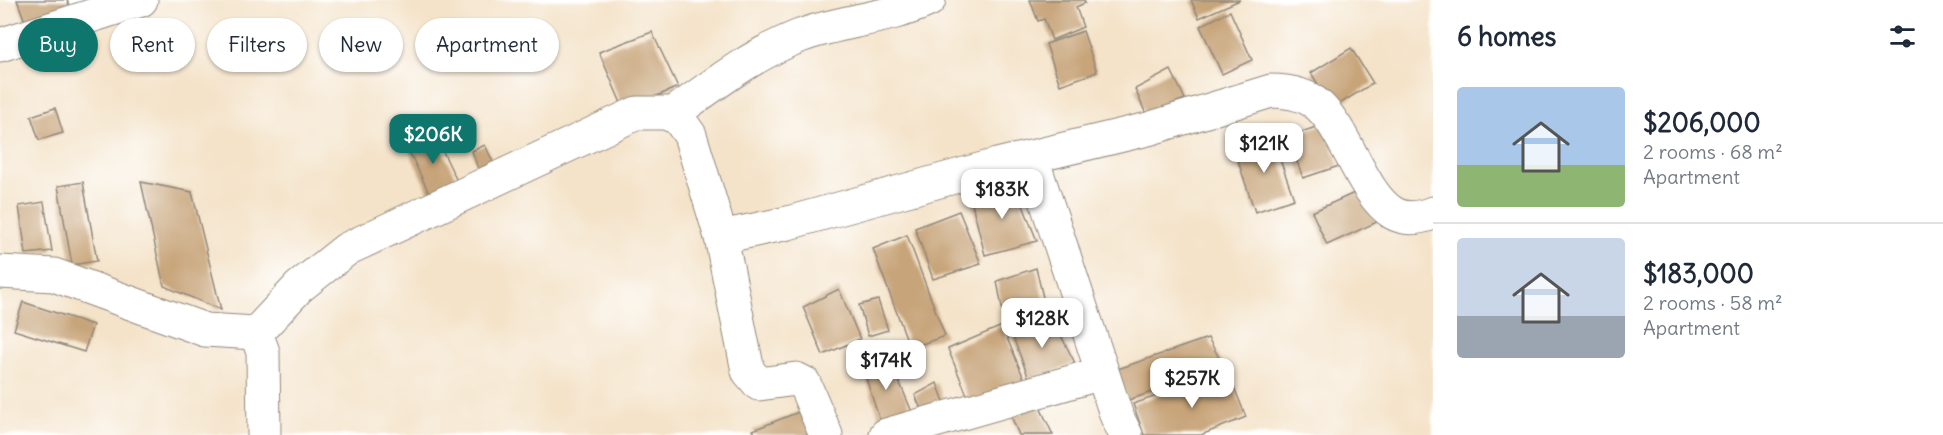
<!DOCTYPE html>
<html lang="en">
<head>
<meta charset="utf-8">
<style>
	body { margin:0; font-family:Delius,sans-serif; background:#f2f2f3; color:#1f2937; height:100vh; display:flex; flex-direction:column; font-size:22px; white-space:nowrap }
	* { box-sizing:border-box; margin:0 }
	p { font-size:20px; color:#747a83 }
	.icon { flex:none; width:33px; height:33px; fill:none; stroke:currentColor; stroke-width:2; stroke-linecap:round; stroke-linejoin:round }
	.map { position:relative; flex:1; overflow:hidden }
	.drawer { display:flex; flex-direction:column; background:#fff; width:510px }
	.drawer>* { flex:none }
	.hud { position:absolute; left:18px; top:18px; width:570px; height:54px; display:flex; gap:12px }
	.price { position:absolute; translate:-50% -51px; padding:0 14px; border-radius:12px; background:#fff; color:#222; font-size:20px; line-height:39px; filter:drop-shadow(0 2px 3px #0008) }
	.price::after { content:''; position:absolute; left:50%; top:36px; width:18px; height:14px; margin-left:-9px; background:inherit; clip-path:polygon(0 0,100% 0,50% 100%) }
	.price.on { background:#0f766e; color:#fff }
	ul { padding:0; list-style:none }
	li { display:flex; align-items:center; gap:18px; height:150px; padding:0 24px }
	li+li { border-top:2px solid #e0e1e3 }
	li span { display:grid; place-items:center; flex:none; width:168px; height:120px; border-radius:6px; color:#555 }
	li>.icon { margin-inline-start:auto }
	span .icon { width:72px; height:72px; fill:#fffc; stroke-width:1 }
	li b { font-size:26px }
	h2 { display:flex; justify-content:space-between; align-items:center; height:72px; padding:0 24px; font-size:26px }
	.tag { padding:0 21px; border-radius:27px; background:#fff; box-shadow:0 2px 4px #0004; font-size:21px; line-height:54px }
	.tag.on { background:#0f766e; color:#fff }
	main { display:flex; flex:1; min-height:0 }
	.map>svg:first-child { display:block }
	.building { fill:#c7a479 }
	.lines { fill:none; stroke-linecap:round; stroke-linejoin:round }
	.minor-casing { stroke:#90877a; stroke-width:35 }
	.minor { stroke:#fff; stroke-width:33 }
</style>
</head>
<body>
<main>
<div class="map">
<svg width="1433" height="435" viewBox="0 0 1433 435">
	<rect width="100%" height="100%" fill="#fff"/>
	<filter id="ink" filterUnits="userSpaceOnUse"><feTurbulence type="fractalNoise" baseFrequency=".0167" numOctaves="2"/><feDisplacementMap in="SourceGraphic" scale="12" xChannelSelector="R" yChannelSelector="G"/><feConvolveMatrix kernelMatrix="1 2 1 2 8 2 1 2 1" color-interpolation-filters="sRGB"/></filter>
	<filter id="wash" filterUnits="userSpaceOnUse"><feTurbulence type="fractalNoise" baseFrequency=".008" numOctaves="4" result="noise"/><feDisplacementMap in="SourceGraphic" scale="24" xChannelSelector="R" yChannelSelector="G"/><feGaussianBlur stdDeviation="1.35" result="paint"/><feColorMatrix in="noise" values="0 0 0 0 0 0 0 0 0 0 0 0 0 0 0 0 0 1.4 0 .05"/><feComposite in="paint" operator="in"/></filter>
	<g filter="url(#wash)">
		<rect width="100%" height="100%" fill="#f4e3c9"/>
		<g id="blocks">
			<g class="building">
				<path d="M17 0H67L70 8 26 24Z"/>
				<path d="M1030 0H1084L1085 3 1076 7 1083 27 1052 40 1044 19 1038 21Z"/>
				<path d="M1191 0H1240L1199 18Z"/>
				<path d="M1230 11 1252 60 1222 74 1200 26Z"/>
				<path d="M1083 31 1097 72 1060 85 1046 44Z"/>
				<path d="M652 32 678 87 624 110 599 52Z"/>
				<path d="M1351 48 1373 83 1333 108 1311 73Z"/>
				<path d="M1171 70 1185 99 1146 114 1135 89Z"/>
				<path d="M55 108 63 133 39 140 31 116Z"/>
				<path d="M1324 124 1339 166 1303 178 1288 137Z"/>
				<path d="M436 137 457 181 429 193 409 151Z"/>
				<path d="M1272 137 1294 199 1255 212 1234 149Z"/>
				<path d="M485 145 493 162 478 169 472 151Z"/>
				<path d="M83 182 97 261 72 265 58 186Z"/>
				<path d="M141 182 192 192 221 310 164 286Z"/>
				<path d="M1015 185 1037 241 985 255 970 196Z"/>
				<path d="M1361 190 1377 222 1327 245 1312 212Z"/>
				<path d="M44 202 52 251 26 254 19 206Z"/>
				<path d="M959 211 981 264 933 279 915 228Z"/>
				<path d="M907 235 945 336 910 348 873 249Z"/>
				<path d="M1036 268 1046 310 1004 319 997 281Z"/>
				<path d="M839 289 860 339 823 355 803 307Z"/>
				<path d="M878 300 888 330 868 336 859 305Z"/>
				<path d="M23 302 93 325 84 352 14 330Z"/>
				<path d="M1052 318 1075 363 1030 381 1011 332Z"/>
				<path d="M1002 326 1025 381 970 402 948 349Z"/>
				<path d="M1208 338 1225 368 1128 400 1115 370Z"/>
				<path d="M889 357 912 412 881 424 862 366Z"/>
				<path d="M1228 372 1246 417 1201 435H1144L1133 404Z"/>
				<path d="M937 383 945 404 923 414 915 395Z"/>
				<path d="M1039 405 1053 435H1019L1011 416Z"/>
				<path d="M806 409 817 435H756L753 430Z"/>
			</g>
		</g>
	</g>
	<g filter="url(#ink)">
		<use href="#blocks" fill-opacity="0" stroke="#90877a" stroke-width="1.5"/>
		<g class="lines">
			<g class="minor-casing">
				<g id="minor">
					<path d="M0 45 141 0"/>
					<path d="M671 115C712 86 753 54 800 36 842 20 885 20 929 0"/>
					<path d="M1032 158 1117 417 1126 435"/>
					<path d="M721 237 788 223 997 165 1148 129 1271 91C1288 91 1306 94 1319 106 1347 132 1362 194 1393 213 1405 220 1420 218 1433 213"/>
					<path d="M0 272 54 275 205 330 256 333 299 287 347 249 637 113H666L678 118 690 135 721 237 748 371 759 384 796 379 804 383 826 435"/>
					<path d="M256 333 263 352 264 435"/>
					<path d="M886 435 1102 373"/>
				</g>
			</g>
			<use href="#minor" class="minor"/>
		</g>
	</g>
</svg>
<b class="price on" style="left:433px;top:165px">$206K</b>
<b class="price" style="left:1264px;top:174px">$121K</b>
<b class="price" style="left:1002px;top:220px">$183K</b>
<b class="price" style="left:1042px;top:349px">$128K</b>
<b class="price" style="left:886px;top:391px">$174K</b>
<b class="price" style="left:1192px;top:409px">$257K</b>
<div class="hud">
<a class="tag on">Buy</a>
<a class="tag">Rent</a>
<a class="tag">Filters</a>
<a class="tag">New</a>
<a class="tag">Apartment</a>
</div>
</div>
<section class="drawer">
<h2>6 homes<svg class="icon" aria-label="filters" viewBox="0 0 24 24"><path d="M4 7h16M4 17h16"/><circle cx="9" cy="7" r="2"/><circle cx="15" cy="17" r="2"/></svg></h2>
<ul>
<li><span style="background:linear-gradient(#a9c7e8 65%,#8fb573 0)"><svg class="icon" aria-label="home" viewBox="0 0 24 24"><path d="M3 11l9-7 9 7M6 9v11h12V9"/></svg></span><div><b>$206,000</b><p>2 rooms · 68 m²</p><p>Apartment</p></div></li>
<li><span style="background:linear-gradient(#c9d6e8 65%,#9aa5b1 0)"><svg class="icon" aria-label="home" viewBox="0 0 24 24"><path d="M3 11l9-7 9 7M6 9v11h12V9"/></svg></span><div><b>$183,000</b><p>2 rooms · 58 m²</p><p>Apartment</p></div></li>
</ul>
</section>
</main>
</body>
</html>
